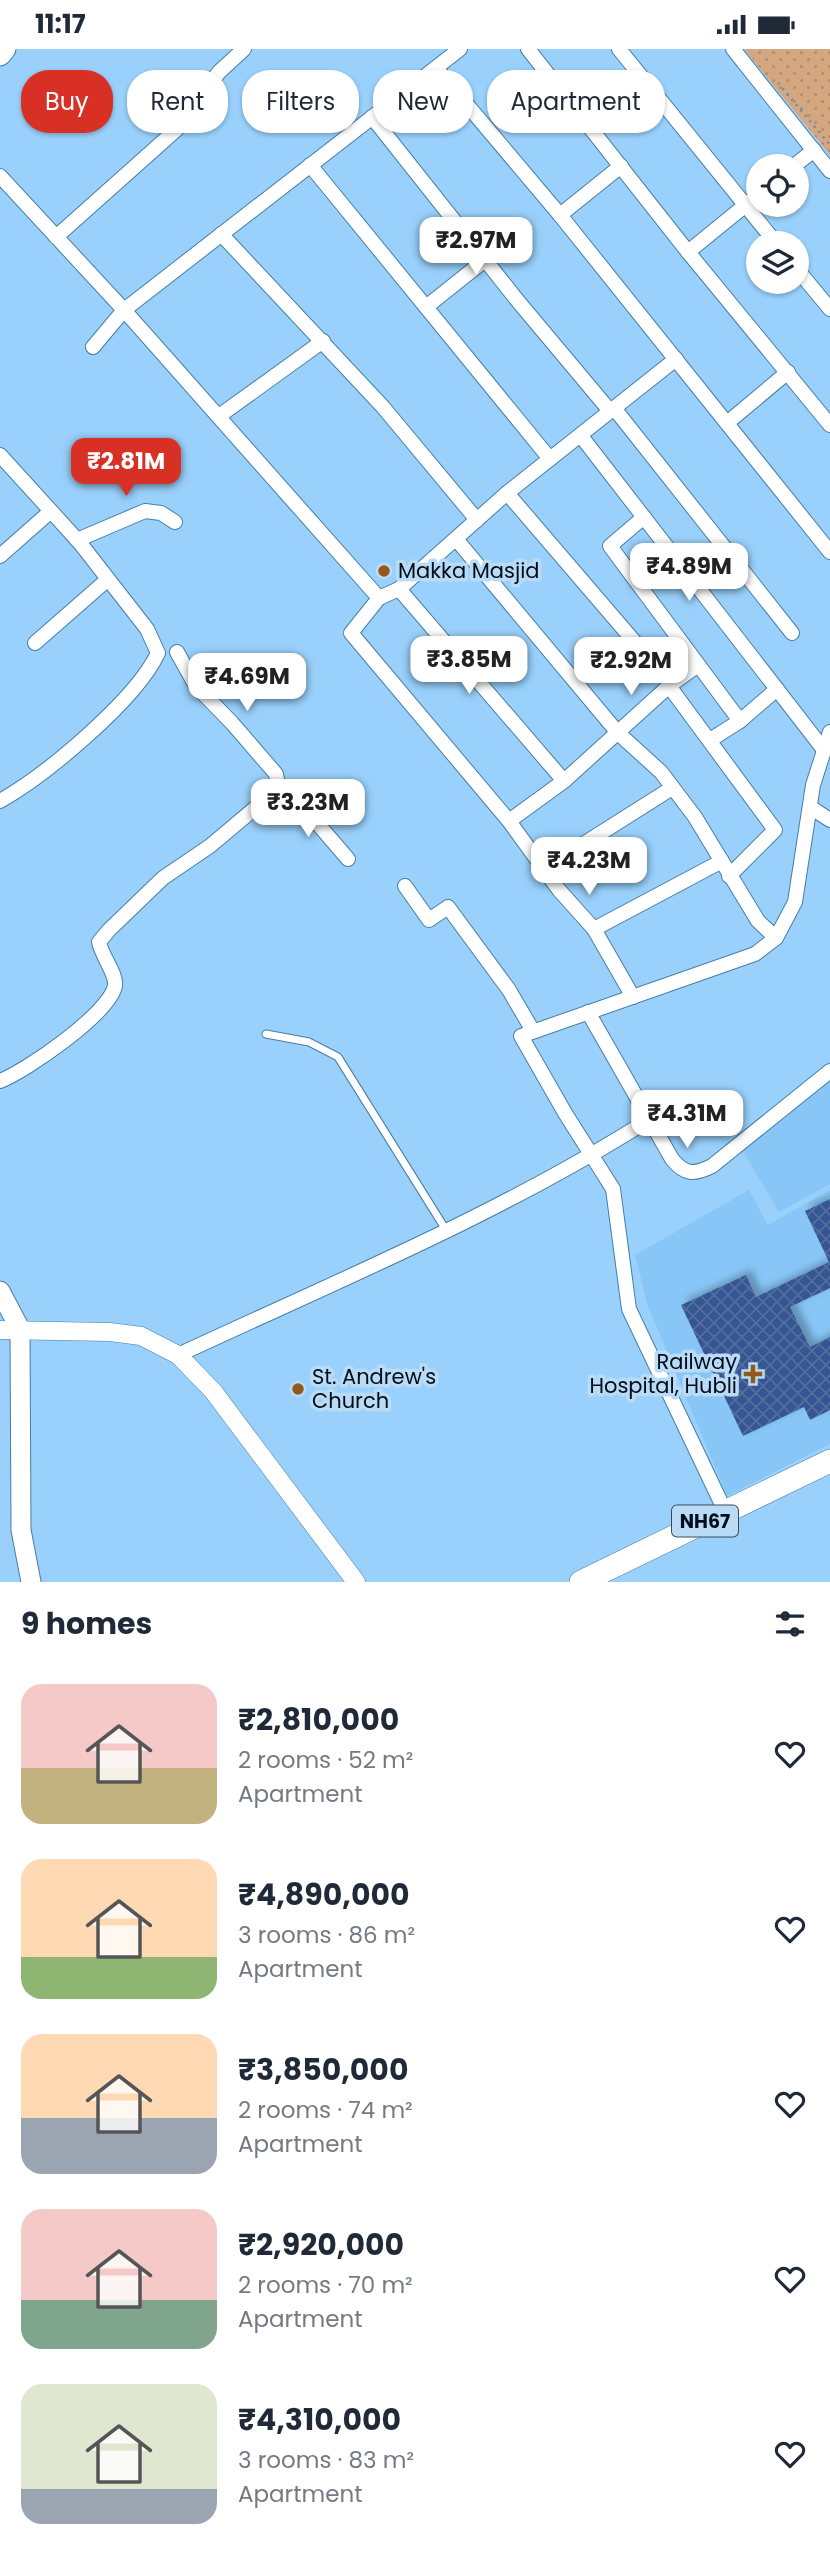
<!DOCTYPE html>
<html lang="en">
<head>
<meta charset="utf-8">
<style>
	body { margin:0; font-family:Poppins,sans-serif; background:#f6f6f7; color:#1f2937; height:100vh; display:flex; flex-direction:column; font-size:26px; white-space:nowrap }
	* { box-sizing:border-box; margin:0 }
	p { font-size:23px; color:#747a83 }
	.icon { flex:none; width:38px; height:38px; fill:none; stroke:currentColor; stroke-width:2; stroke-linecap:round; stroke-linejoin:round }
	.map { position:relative; height:1533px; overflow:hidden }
	.drawer { display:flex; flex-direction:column; background:#fff; flex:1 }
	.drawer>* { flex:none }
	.hud { position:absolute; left:21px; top:21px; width:789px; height:63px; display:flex; gap:14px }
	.controls { position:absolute; left:746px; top:105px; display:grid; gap:14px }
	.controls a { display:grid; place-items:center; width:63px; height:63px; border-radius:50%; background:#fff; box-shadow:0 2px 5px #0004; font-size:35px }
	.price { position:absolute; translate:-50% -60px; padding:0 16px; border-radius:14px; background:#fff; color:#222; font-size:23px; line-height:46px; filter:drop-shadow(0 2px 4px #0008) }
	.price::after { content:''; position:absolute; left:50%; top:42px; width:21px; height:16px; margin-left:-10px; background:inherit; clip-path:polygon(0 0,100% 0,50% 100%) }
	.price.active { background:#d93025; color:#fff }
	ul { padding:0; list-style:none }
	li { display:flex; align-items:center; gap:21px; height:175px; padding:0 21px }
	li span { display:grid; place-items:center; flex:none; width:196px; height:140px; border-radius:21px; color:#555 }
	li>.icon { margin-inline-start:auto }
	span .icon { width:84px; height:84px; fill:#fffc; stroke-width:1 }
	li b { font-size:30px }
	h2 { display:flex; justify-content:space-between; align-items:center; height:84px; padding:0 21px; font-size:30px }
	.tag { padding:0 24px; border-radius:28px; background:#fff; box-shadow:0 2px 5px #0004; font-size:24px; line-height:63px }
	.tag.active { background:#d93025; color:#fff }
	.status { display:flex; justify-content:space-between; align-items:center; height:49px; padding:0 35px; background:#fff; direction:ltr }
	.status svg { height:19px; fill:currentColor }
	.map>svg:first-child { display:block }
	.built { fill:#87c6f6 }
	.park { fill:url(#park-dots) }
	.building { fill:url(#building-cross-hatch); filter:url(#shadow) }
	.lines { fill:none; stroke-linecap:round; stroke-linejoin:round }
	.service-casing { stroke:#477da5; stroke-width:9 }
	.minor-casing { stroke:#477da5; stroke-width:16 }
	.tertiary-casing { stroke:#477da5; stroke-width:19 }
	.secondary-casing { stroke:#477da5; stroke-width:21 }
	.primary-casing { stroke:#477da5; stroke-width:23 }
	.trunk-casing { stroke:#477da5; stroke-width:24 }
	.path { stroke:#648dae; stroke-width:2.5; stroke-dasharray:2 5; stroke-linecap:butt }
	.service { stroke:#fff; stroke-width:7 }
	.minor { stroke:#fff; stroke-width:14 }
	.tertiary { stroke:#fff; stroke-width:18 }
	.secondary { stroke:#fff; stroke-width:19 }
	.primary { stroke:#fff; stroke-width:21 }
	.trunk { stroke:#fff; stroke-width:23 }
	.poi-dot { fill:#94591a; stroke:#badbf5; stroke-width:2.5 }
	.labels { text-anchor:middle; stroke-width:7; stroke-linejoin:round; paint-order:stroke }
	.shield { fill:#badbf5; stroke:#384b5c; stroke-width:2 }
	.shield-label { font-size:19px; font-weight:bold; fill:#000d1b }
	.poi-label { font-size:21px; fill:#000d1b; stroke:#badbf5; text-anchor:start }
</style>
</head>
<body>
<div class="status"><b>11:17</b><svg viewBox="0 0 49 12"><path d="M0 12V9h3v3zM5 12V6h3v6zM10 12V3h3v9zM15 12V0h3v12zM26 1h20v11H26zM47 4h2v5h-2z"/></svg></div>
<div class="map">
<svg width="830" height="1533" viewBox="0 0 830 1533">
	<defs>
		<pattern id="park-dots" width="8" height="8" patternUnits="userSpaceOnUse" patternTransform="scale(1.75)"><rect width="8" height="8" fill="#d5a780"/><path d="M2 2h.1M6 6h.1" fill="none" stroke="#b58f6e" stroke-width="1.8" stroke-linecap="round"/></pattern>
		<pattern id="building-cross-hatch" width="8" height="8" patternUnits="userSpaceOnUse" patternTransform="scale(1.75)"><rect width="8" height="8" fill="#355693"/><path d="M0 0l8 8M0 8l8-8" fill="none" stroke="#546e9d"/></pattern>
		<filter id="shadow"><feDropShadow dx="5.5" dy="-5.5" stdDeviation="3.5" flood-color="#0004"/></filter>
	</defs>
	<rect width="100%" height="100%" fill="#99d1fc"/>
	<g class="built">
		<path d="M830 1029V1135L779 1163 741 1099Z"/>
		<path d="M749 1141 768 1176 830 1141V1395L727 1447 647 1254 635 1206Z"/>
	</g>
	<path class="park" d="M744 0H830V106Z"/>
	<path class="building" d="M830 1150V1239L790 1258 810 1298 830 1288V1361L810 1371 804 1358 743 1387 681 1256 746 1226 756 1248 829 1213 805 1162Z"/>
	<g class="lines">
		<g class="service-casing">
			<path id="service" d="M266 985 309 993 338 1008 446 1181"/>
		</g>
		<g class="minor-casing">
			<g id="minor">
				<path d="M528 0 688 203 830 376"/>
				<path d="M619 0 776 194"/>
				<path d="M733 0 830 122"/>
				<path d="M436 19 560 166"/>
				<path d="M372 68 517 251 610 362"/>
				<path d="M310 116 550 410"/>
				<path d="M621 117 560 166 830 503"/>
				<path d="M794 117 814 101"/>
				<path d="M0 127 124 261 379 549"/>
				<path d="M221 185 383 358 477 471"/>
				<path d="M56 188 177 80 219 23 244 0"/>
				<path d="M688 203 758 146"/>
				<path d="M796 219 830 260"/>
				<path d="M426 258 485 211"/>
				<path d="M93 298 124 261 460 0"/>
				<path d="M676 310 507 444 399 540 379 549 351 584 509 772 564 732 669 637 698 616"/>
				<path d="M614 359 792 584"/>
				<path d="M219 367 323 292"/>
				<path d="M727 374 788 323"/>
				<path d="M581 387 824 701"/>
				<path d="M0 406 80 494 147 580 158 604C136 651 46 726 0 752"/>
				<path d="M507 444 639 598"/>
				<path d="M644 468 610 497 740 672"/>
				<path d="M456 490 618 684 661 723 695 768 758 872 776 889"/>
				<path d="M77 491 145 462 161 464 175 473"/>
				<path d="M0 507 51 462"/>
				<path d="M399 540 564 732"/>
				<path d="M35 594 107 531"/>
				<path d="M177 603 196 637 232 674 276 725 279 741"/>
				<path d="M669 637 775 781 729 827"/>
				<path d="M710 691 740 672 777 640"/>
				<path d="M810 758 830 771"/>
				<path d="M509 772 559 841 594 880 633 948"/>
				<path d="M544 820 672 739"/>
				<path d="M405 837 429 871 448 858 509 941 533 982"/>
				<path d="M594 880 722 812"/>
				<path d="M588 963 672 1110C685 1126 694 1126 712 1117L830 1022"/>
				<path d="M0 1032C26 1022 109 965 115 937 117 925 102 908 99 893L109 881 163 829 210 797 273 744 285 740 293 746 348 810"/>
				<path d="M178 1306C337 1232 502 1164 650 1070"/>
				<path d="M725 1462 629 1260 613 1140 565 1064 521 987 755 905 776 889 795 853 813 736 830 683"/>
			</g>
		</g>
		<g class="tertiary-casing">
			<path id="tertiary" d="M0 1281 110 1283 141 1287 178 1306 213 1342 356 1533"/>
		</g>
		<g class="secondary-casing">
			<path id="secondary" d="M0 1242 20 1280 21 1481 31 1533"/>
		</g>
		<g class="primary-casing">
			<path id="primary" d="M0 6 5 0"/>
		</g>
		<g class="trunk-casing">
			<path id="trunk" d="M581 1533 830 1412"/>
		</g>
		<path class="path" d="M778 34 830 96"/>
		<use href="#service" class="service"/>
		<use href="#minor" class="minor"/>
		<use href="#tertiary" class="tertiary"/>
		<use href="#secondary" class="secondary"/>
		<use href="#primary" class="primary"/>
		<use href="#trunk" class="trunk"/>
	</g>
	<g class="poi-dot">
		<circle cx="384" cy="522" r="7"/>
		<path d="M749.5 1314.5h7v7h7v7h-7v7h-7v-7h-7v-7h7z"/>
		<circle cx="298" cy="1340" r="7"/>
	</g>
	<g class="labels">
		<rect class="shield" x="672" y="1456.5" width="66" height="31" rx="5"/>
		<g class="shield-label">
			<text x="705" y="1479">NH67</text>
		</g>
		<g class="poi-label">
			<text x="398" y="529">Makka Masjid</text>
			<text x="737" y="1320" text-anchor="end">Railway<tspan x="737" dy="24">Hospital, Hubli</tspan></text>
			<text x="312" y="1335">St. Andrew's<tspan x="312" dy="24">Church</tspan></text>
		</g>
	</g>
</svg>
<div class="controls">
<a><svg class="icon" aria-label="locate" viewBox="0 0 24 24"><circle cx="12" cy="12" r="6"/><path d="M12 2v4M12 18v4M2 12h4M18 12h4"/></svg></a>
<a><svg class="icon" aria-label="layers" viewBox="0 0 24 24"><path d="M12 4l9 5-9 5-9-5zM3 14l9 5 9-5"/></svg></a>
</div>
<b class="price" style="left:476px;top:228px">₹2.97M</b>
<b class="price active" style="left:126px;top:449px">₹2.81M</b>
<b class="price" style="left:689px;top:554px">₹4.89M</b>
<b class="price" style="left:469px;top:647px">₹3.85M</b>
<b class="price" style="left:631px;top:648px">₹2.92M</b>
<b class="price" style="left:247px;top:664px">₹4.69M</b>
<b class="price" style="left:308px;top:790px">₹3.23M</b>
<b class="price" style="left:589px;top:848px">₹4.23M</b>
<b class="price" style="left:687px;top:1101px">₹4.31M</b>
<div class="hud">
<a class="tag active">Buy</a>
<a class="tag">Rent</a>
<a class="tag">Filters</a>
<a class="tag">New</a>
<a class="tag">Apartment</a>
</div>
</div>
<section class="drawer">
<h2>9 homes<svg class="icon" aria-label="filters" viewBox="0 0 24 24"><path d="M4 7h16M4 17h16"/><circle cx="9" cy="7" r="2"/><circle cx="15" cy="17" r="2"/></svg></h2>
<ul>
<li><span style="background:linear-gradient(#f6c9c9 60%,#c2b280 0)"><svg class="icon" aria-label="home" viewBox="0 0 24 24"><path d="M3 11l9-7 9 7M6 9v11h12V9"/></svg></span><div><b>₹2,810,000</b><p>2 rooms · 52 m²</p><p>Apartment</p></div><svg class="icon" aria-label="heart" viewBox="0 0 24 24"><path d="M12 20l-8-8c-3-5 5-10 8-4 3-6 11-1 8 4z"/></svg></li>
<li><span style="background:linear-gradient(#ffd9b3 70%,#8fb573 0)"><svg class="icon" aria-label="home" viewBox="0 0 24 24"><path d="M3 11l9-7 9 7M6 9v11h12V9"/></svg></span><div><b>₹4,890,000</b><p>3 rooms · 86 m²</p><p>Apartment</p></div><svg class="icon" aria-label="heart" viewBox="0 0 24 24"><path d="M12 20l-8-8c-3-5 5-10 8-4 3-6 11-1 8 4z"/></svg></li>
<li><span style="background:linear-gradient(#ffd9b3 60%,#9aa5b1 0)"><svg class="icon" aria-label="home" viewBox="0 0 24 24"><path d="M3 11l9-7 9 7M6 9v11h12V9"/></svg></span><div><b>₹3,850,000</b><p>2 rooms · 74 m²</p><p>Apartment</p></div><svg class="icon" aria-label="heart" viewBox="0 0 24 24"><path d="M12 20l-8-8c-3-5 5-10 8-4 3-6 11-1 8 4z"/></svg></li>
<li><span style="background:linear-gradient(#f6c9c9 65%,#7fa58c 0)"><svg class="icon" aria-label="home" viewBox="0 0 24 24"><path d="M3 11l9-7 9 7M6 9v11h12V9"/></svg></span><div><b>₹2,920,000</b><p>2 rooms · 70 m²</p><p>Apartment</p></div><svg class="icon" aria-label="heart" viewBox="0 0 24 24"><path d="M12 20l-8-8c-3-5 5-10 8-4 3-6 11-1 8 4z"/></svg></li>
<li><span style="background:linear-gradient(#dfe7d0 75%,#9aa5b1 0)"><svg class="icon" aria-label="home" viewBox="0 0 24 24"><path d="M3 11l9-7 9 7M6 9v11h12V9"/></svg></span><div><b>₹4,310,000</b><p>3 rooms · 83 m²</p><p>Apartment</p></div><svg class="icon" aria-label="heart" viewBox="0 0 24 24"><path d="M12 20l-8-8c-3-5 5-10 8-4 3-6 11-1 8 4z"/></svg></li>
</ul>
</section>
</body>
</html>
